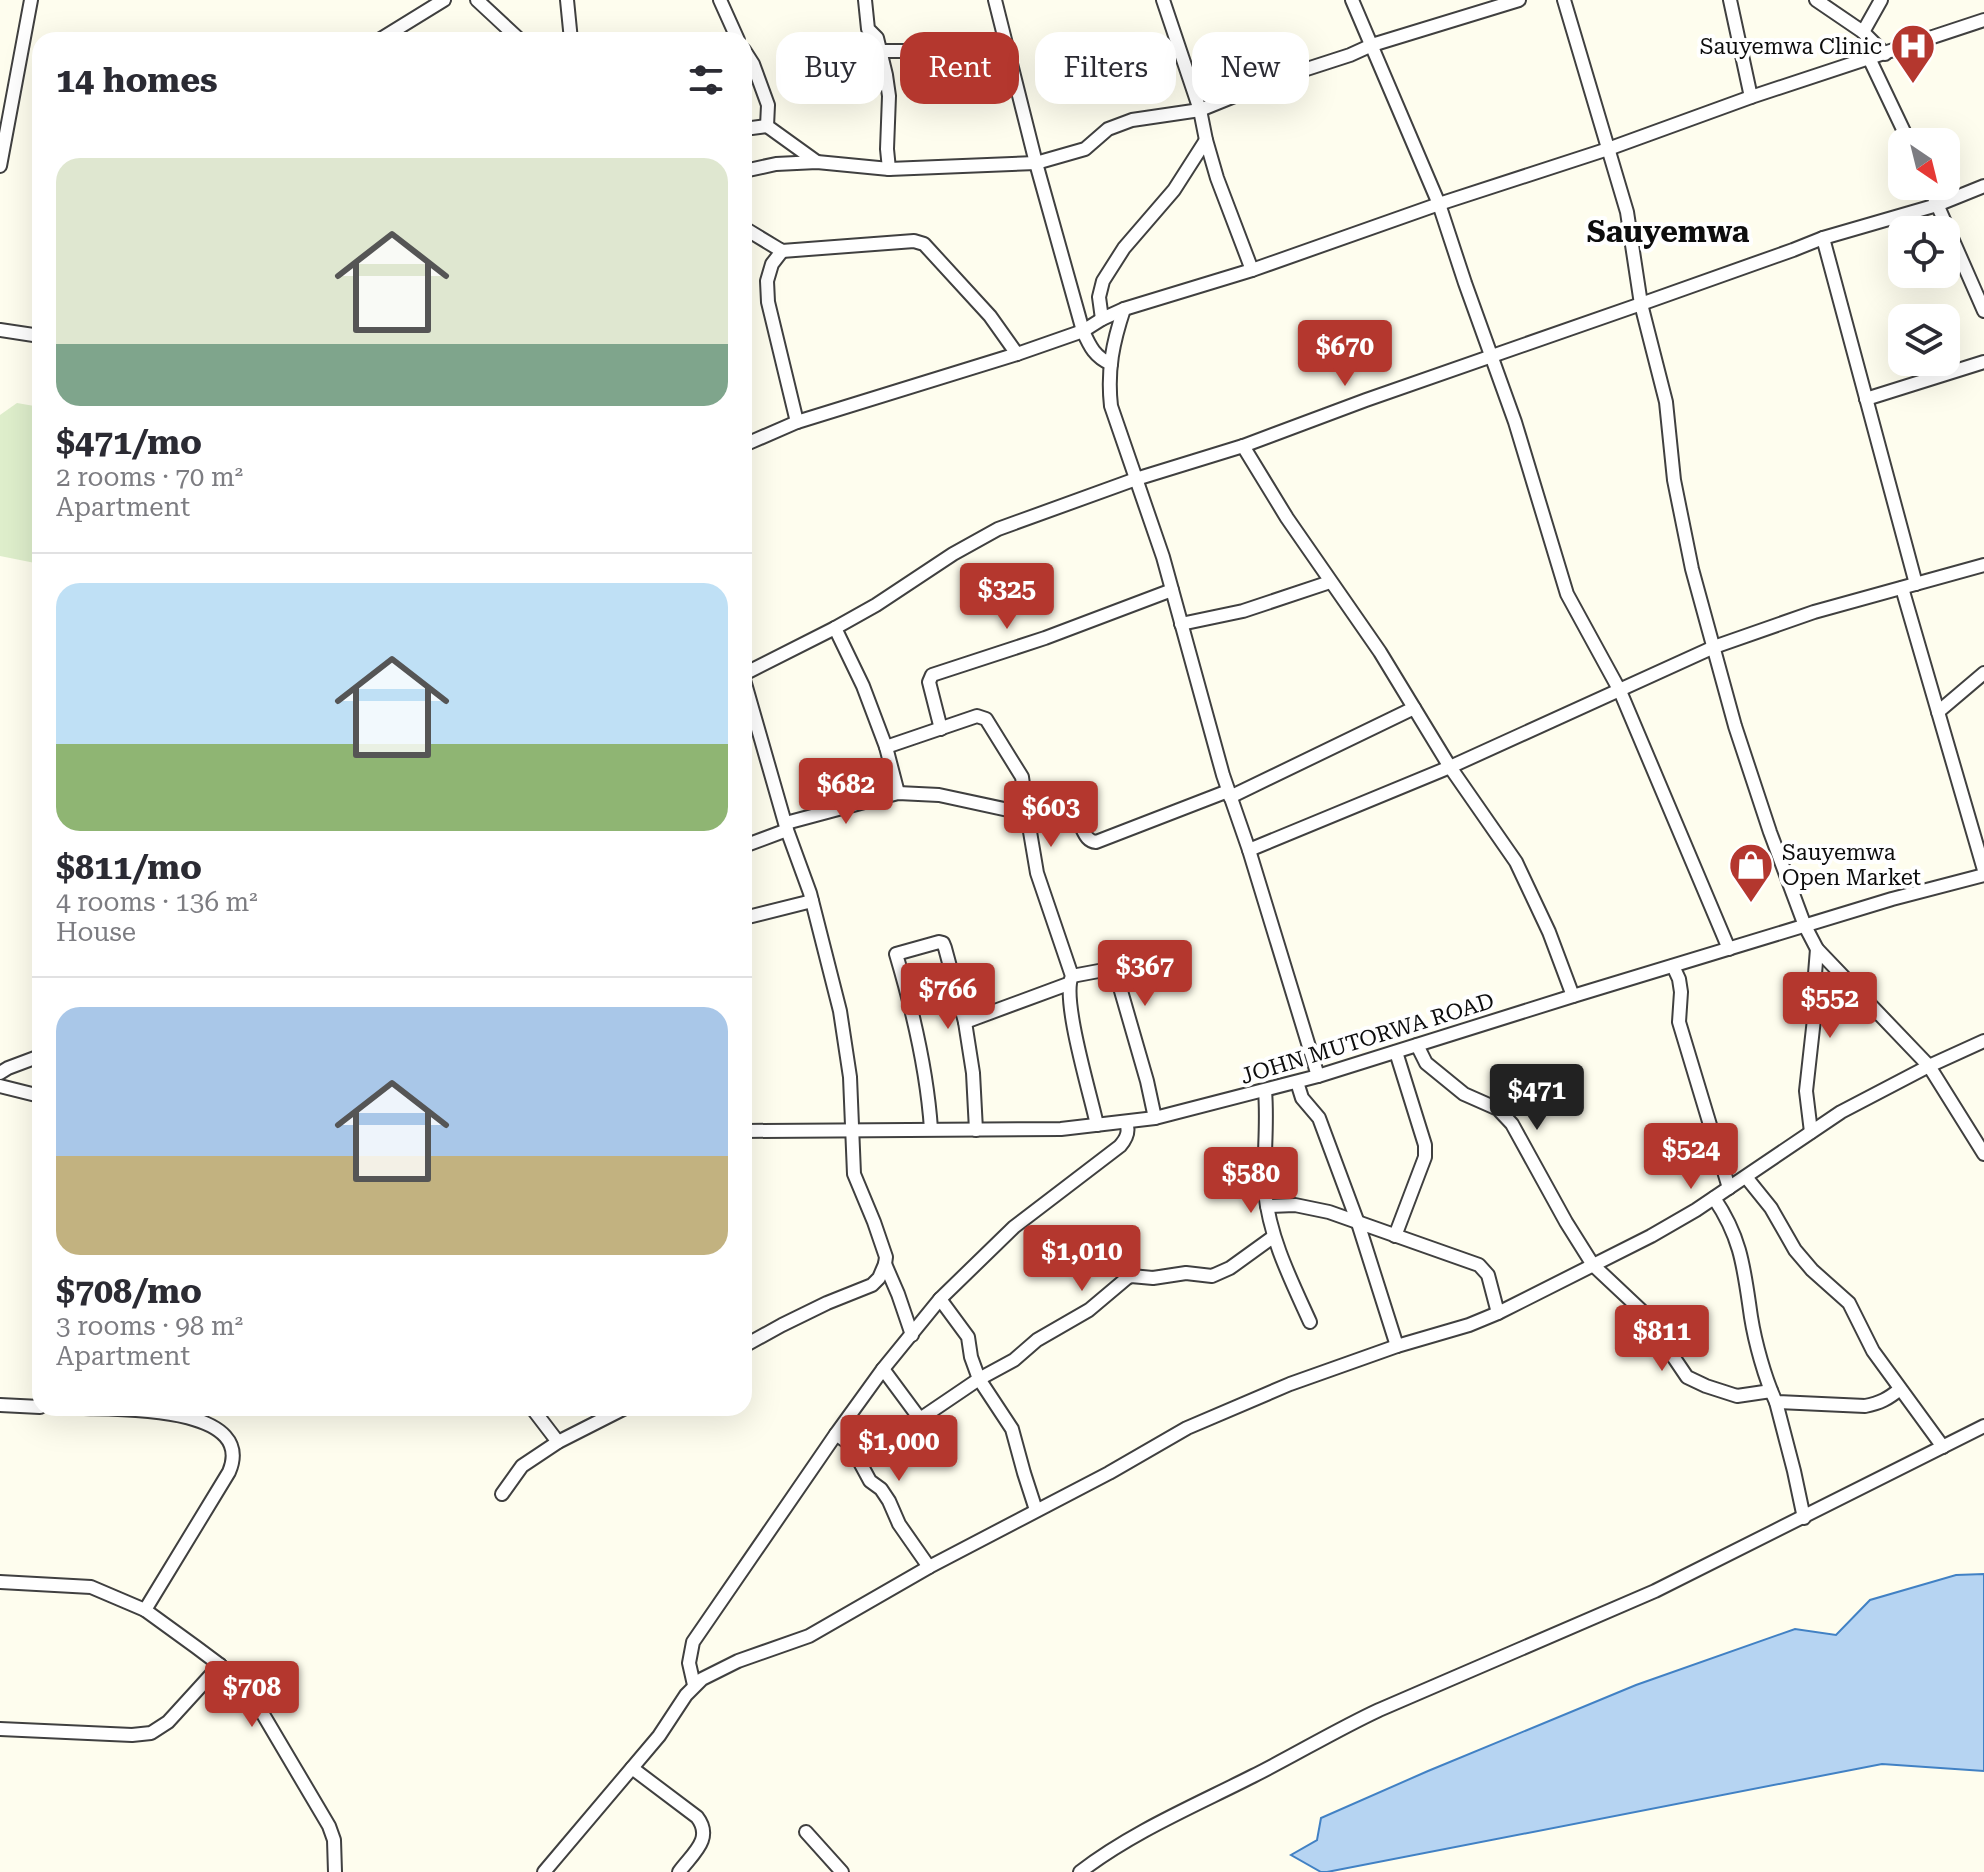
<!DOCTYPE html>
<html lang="en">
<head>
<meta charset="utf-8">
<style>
	body { margin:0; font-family:"Roboto Serif",serif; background:#f7f7f7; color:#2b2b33; height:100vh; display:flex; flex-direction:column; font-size:30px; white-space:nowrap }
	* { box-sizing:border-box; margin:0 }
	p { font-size:26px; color:#7c7c81 }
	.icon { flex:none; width:44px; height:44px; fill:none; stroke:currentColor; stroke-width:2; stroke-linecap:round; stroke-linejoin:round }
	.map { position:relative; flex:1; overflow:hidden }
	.sheet { position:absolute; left:32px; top:32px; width:720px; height:1384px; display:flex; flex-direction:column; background:#fff; border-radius:24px; box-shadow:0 8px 32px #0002 }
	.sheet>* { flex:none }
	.hud { position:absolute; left:776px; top:32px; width:760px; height:72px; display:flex; gap:16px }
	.needle { width:52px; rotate:145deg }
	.fabs { position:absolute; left:1888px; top:128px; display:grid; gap:16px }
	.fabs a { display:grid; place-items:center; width:72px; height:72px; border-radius:16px; background:#fff; box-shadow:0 8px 32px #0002; font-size:40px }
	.price { position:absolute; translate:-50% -68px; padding:0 18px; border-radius:8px; background:#b4372e; color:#fff; font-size:26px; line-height:52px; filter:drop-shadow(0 2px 4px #0008) }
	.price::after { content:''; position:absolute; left:50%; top:48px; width:24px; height:18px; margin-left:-12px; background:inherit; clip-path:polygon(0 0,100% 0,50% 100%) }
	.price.active { background:#222; color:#fff }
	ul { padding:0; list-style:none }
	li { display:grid; align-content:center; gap:16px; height:424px; padding:0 24px }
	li+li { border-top:2px solid #e1e1e2 }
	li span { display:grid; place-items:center; height:248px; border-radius:24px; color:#555 }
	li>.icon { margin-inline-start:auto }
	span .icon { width:144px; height:144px; fill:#fffc; stroke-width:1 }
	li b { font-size:34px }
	h2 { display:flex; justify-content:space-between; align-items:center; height:96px; padding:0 24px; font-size:34px }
	.pill { padding:0 28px; border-radius:24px; background:#fff; box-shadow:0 8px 32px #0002; font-size:28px; line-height:72px }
	.pill.active { background:#b4372e; color:#fff }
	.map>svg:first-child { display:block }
	.pitch { fill:#deeecb }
	.water { fill:#b6d4f2; stroke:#4181c4; stroke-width:2 }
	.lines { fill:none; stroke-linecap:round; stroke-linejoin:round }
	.minor-casing { stroke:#404040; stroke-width:16 }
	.minor { stroke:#fff; stroke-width:12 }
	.labels { text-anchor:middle; stroke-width:8; stroke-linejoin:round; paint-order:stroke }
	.poi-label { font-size:22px; fill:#0d0d0d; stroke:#fff; text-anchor:end }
	.street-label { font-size:22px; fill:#0d0d0d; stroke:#fff }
	.district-label { font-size:30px; font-weight:bold; fill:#0d0d0d; stroke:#fff }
</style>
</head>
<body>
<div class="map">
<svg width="1984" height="1872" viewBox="0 0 1984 1872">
	<rect width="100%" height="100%" fill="#fefdee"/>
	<path class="pitch" d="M17 403 40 407V564L0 556V415Z"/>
	<path class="water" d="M1984 1574V1771L1882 1764 1327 1872H1321L1291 1855 1317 1840 1321 1818 1428 1771 1636 1685 1795 1629 1836 1635 1870 1600 1956 1575Z"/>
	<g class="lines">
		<g class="minor-casing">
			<g id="minor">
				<path d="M477 0 520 40"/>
				<path d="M567 0 571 40"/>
				<path d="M720 0 738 40"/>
				<path d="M865 0 868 29 877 38 886 75 889 96 887 149 889 169"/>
				<path d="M995 0 1036 163 1083 331C1090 347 1095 357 1111 364"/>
				<path d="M1163 0 1200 110 1206 140 1217 178 1252 270"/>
				<path d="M1352 0 1439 204 1465 283 1515 422 1567 594 1620 691 1729 949"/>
				<path d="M1564 0 1627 212 1641 304 1666 402 1674 480 1692 569 1735 726 1770 832 1805 926 1817 949 1929 1066 1984 1154"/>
				<path d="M1730 0 1751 97"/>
				<path d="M1816 0 1863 32 1885 54"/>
				<path d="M1863 32 1881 0"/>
				<path d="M379 40 444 0"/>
				<path d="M744 50 753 64 768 105 767 126 817 162"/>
				<path d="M881 51H909L955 55 1007 50"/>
				<path d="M1869 58 1909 142"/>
				<path d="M744 129 767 126"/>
				<path d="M0 166 31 0"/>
				<path d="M744 171 776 164 817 162 889 169 1036 163 1085 149 1108 129 1132 120 1200 110 1279 78 1350 55 1372 45 1519 0"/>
				<path d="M1929 186 1984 311"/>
				<path d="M744 228 782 251 914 241 924 244 990 316 1017 354"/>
				<path d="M1823 238 1916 584"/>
				<path d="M782 251 772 264 767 281 768 302 797 422"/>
				<path d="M1124 309C1113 342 1107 370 1111 406L1163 557 1223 775 1249 850 1318 1076"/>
				<path d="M1102 319 1099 297 1103 281 1124 248 1174 190 1206 140"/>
				<path d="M0 330 40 336"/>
				<path d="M1866 399 1984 362"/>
				<path d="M744 445 797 422 1017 354 1083 331 1102 319 1124 309 1252 270 1439 204 1608 149 1751 97 1984 20"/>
				<path d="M1243 446 1287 518 1380 652 1450 767 1516 862 1549 932 1573 996"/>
				<path d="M1902 588 1984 870"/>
				<path d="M1181 624 1243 611 1330 582"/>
				<path d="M835 628 863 686 886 747 898 793"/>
				<path d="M744 674 835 628 876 605 953 554 998 529 1136 479 1243 446 1366 400 1641 304 1793 250 1823 238 1937 205 1984 186"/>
				<path d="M744 680 787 830 810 893 840 1011 850 1077 854 1174 874 1222 886 1257 885 1264 879 1278 872 1285 827 1303 782 1325 744 1346"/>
				<path d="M1938 712 1984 673"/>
				<path d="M941 729 929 682 932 675 1045 638 1172 590"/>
				<path d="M886 747 977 716 986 719 1022 777 1027 814 1037 873 1072 976C1061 999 1091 1096 1097 1125"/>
				<path d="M1230 797 1414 708"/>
				<path d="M786 823 898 793 939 795 1027 814 1075 819C1084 825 1083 841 1096 842L1228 791"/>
				<path d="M744 846 787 830"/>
				<path d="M1249 850 1450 767 1714 647 1814 612 1984 565"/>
				<path d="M744 918 812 901"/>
				<path d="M1673 966 1679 979 1681 992 1679 1022 1729 1188"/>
				<path d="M1072 976 1104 970C1112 972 1116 977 1119 984L1147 1081 1155 1118"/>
				<path d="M965 1022 1068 984"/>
				<path d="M1417 1045 1426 1063 1464 1094 1498 1109 1512 1124 1566 1222 1593 1265 1643 1312 1687 1377 1706 1386 1737 1396 1771 1391"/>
				<path d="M0 1073 8 1068 40 1056"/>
				<path d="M1297 1082 1302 1098 1319 1118 1358 1223 1397 1346"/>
				<path d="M0 1086 40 1096"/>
				<path d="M1265 1091C1268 1125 1263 1159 1265 1192 1270 1239 1291 1280 1310 1322"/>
				<path d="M931 1129C927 1070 913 1011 896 954L939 942 943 943 945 948 965 1022 973 1073 976 1130"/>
				<path d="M744 1131 1061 1129 1155 1118 1318 1076 1573 996 1892 899 1984 875"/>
				<path d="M1811 1132 1806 1091 1814 1019 1813 999 1817 949"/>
				<path d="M1746 1177 1771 1208 1795 1250 1812 1270 1849 1303 1873 1351 1943 1447"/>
				<path d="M1714 1198C1742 1239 1744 1270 1751 1317 1755 1342 1765 1379 1776 1402L1865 1406C1880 1403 1888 1399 1900 1389"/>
				<path d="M1267 1206 1295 1205 1329 1212 1479 1265 1488 1275 1498 1313"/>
				<path d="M1395 1236 1425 1157V1145L1396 1052"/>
				<path d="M885 1264 898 1294 912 1335"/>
				<path d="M940 1299 968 1337 971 1357 979 1379 1012 1429 1024 1473 1036 1510"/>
				<path d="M883 1369 920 1419 979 1379 1014 1360 1037 1340 1089 1310 1127 1278 1131 1276 1153 1278 1186 1273 1212 1276 1230 1268 1273 1237"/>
				<path d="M1776 1402 1794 1471 1804 1518"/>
				<path d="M0 1405 40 1407"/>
				<path d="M84 1408C120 1409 257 1406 229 1472L145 1610"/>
				<path d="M532 1408 558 1442"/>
				<path d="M836 1434 850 1444 870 1481 881 1489 889 1501 899 1524 929 1567"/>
				<path d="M502 1494 522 1466 558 1442 625 1408"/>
				<path d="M0 1582 91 1587 145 1610 196 1647 220 1665 251 1694 329 1826 334 1840 335 1872"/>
				<path d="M694 1685 689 1663 693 1642 836 1434 883 1369 940 1299 1014 1227 1120 1146C1126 1139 1130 1132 1126 1123"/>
				<path d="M0 1729 132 1735 151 1733 168 1722 220 1665"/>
				<path d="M632 1768 697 1817C714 1839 692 1854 679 1872"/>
				<path d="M806 1832 842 1872"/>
				<path d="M544 1872 659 1736 686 1695 702 1679 738 1661 809 1636 929 1567 1109 1473 1187 1428 1290 1384 1397 1346 1469 1325 1498 1313 1651 1236 1696 1210 1841 1112 1929 1066 1984 1041"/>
				<path d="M1080 1872C1132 1832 1194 1806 1253 1776 1295 1755 1336 1730 1379 1710L1655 1591 1984 1426"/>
			</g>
		</g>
		<use href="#minor" class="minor"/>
	</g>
	<defs>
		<g id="hospital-pin" transform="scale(2.3)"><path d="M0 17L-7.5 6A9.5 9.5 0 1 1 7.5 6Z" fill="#b4372e" stroke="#fff"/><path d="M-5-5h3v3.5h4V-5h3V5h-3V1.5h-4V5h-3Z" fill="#fff"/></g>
		<g id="shop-pin" transform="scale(2.3)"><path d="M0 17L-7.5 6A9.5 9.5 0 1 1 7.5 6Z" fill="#b4372e" stroke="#fff"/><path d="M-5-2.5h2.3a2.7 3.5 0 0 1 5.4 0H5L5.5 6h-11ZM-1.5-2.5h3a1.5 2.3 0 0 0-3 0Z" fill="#fff"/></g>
	</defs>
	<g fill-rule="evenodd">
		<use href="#hospital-pin" x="1913" y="46"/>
		<use href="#shop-pin" x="1751" y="865"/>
	</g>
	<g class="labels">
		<g class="poi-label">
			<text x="1882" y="54">Sauyemwa Clinic</text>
			<text x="1782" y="860" text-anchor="start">Sauyemwa<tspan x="1782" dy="25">Open Market</tspan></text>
		</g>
		<g class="street-label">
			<text transform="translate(1367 1038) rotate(-17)" y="8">JOHN MUTORWA ROAD</text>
		</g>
		<g class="district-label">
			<text x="1668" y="242">Sauyemwa</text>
		</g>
	</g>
</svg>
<div class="fabs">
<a><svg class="needle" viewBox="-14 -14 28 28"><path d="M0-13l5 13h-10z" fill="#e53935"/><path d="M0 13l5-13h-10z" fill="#7c7c81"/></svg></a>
<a><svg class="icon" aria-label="locate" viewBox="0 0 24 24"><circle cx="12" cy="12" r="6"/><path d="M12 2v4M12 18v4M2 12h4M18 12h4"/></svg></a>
<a><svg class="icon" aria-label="layers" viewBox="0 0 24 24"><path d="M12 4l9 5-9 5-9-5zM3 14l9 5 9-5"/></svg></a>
</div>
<b class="price" style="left:1345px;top:388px">$670</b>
<b class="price" style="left:1007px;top:631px">$325</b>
<b class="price" style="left:846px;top:826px">$682</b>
<b class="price" style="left:1051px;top:849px">$603</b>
<b class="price" style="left:1145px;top:1008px">$367</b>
<b class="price" style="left:948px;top:1031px">$766</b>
<b class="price" style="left:1830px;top:1040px">$552</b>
<b class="price active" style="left:1537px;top:1132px">$471</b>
<b class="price" style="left:1691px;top:1191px">$524</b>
<b class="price" style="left:1251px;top:1215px">$580</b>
<b class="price" style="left:1082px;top:1293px">$1,010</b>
<b class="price" style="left:1662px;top:1373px">$811</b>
<b class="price" style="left:899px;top:1483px">$1,000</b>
<b class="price" style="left:252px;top:1729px">$708</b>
<div class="hud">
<a class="pill">Buy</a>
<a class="pill active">Rent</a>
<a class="pill">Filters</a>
<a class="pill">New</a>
</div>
<section class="sheet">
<h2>14 homes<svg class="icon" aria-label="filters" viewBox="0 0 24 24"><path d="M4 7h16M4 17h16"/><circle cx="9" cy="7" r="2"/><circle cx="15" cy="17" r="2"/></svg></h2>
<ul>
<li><span style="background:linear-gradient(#dfe7d0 75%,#7fa58c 0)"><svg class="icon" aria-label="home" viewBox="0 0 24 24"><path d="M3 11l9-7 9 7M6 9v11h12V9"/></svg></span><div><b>$471/mo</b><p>2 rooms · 70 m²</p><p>Apartment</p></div></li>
<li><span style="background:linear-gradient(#bfe0f5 65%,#8fb573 0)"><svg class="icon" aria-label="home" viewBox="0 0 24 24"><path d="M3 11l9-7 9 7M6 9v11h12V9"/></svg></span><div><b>$811/mo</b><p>4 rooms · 136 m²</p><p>House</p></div></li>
<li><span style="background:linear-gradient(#a9c7e8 60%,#c2b280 0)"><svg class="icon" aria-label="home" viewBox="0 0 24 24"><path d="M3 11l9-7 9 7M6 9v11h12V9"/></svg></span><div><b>$708/mo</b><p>3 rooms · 98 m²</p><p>Apartment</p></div></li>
</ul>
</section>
</div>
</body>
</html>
